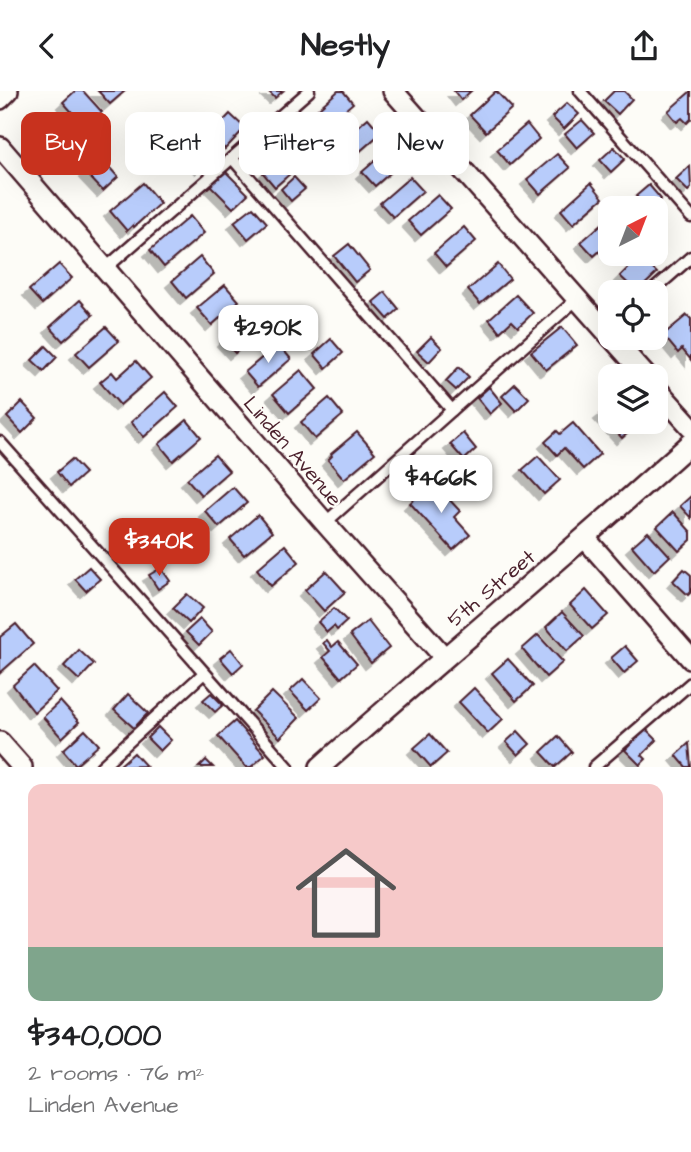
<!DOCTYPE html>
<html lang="en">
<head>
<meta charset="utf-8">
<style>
	body { margin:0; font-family:"Architects Daughter",sans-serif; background:#f6f6f6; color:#202124; height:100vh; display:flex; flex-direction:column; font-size:26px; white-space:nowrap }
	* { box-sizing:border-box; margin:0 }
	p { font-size:23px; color:#757577 }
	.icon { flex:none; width:38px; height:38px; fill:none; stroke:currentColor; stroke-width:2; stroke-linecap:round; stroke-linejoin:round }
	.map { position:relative; height:676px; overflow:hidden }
	.panel { display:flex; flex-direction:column; background:#fff; flex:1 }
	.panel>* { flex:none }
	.banner { position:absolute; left:21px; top:21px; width:649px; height:63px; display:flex; gap:14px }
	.needle { width:46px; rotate:42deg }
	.fabs { position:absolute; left:598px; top:105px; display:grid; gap:14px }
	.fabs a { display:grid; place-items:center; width:70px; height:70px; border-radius:14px; background:#fff; box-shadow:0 7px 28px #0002; font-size:35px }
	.price { position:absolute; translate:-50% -60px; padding:0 16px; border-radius:14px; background:#fff; color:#222; font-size:23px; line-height:46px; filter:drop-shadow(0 2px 4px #0008) }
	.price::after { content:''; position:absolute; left:50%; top:42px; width:21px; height:16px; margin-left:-10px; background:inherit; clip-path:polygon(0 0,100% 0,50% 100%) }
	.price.on { background:#c8321e; color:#fff }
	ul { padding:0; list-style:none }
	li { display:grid; align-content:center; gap:14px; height:371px; padding:0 28px }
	li span { display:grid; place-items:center; height:217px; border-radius:14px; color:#555 }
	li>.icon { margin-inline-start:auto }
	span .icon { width:126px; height:126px; fill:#fffc; stroke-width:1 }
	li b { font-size:30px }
	.pill { padding:0 24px; border-radius:14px; background:#fff; box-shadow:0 7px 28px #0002; font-size:24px; line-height:63px }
	.pill.on { background:#c8321e; color:#fff }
	header { display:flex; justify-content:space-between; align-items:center; height:91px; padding:0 28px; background:#fff; font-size:32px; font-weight:800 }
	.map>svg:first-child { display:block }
	.building { fill:#b8ccfb; stroke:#4a1f2b; stroke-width:2; filter:url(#shadow) }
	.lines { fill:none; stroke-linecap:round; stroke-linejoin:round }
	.service-casing { stroke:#4a1f2b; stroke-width:15 }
	.minor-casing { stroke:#4a1f2b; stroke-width:24 }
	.service { stroke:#fdfcf7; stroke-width:10 }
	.minor { stroke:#fdfcf7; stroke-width:19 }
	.labels { text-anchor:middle; stroke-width:5; stroke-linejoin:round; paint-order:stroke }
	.street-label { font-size:21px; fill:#4a1f2b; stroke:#fdfcf7 }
</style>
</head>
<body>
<header><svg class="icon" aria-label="back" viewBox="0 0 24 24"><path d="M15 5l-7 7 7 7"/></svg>Nestly<svg class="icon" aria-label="share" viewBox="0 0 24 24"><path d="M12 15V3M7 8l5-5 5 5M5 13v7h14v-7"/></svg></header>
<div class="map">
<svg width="691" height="676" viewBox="0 0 691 676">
	<defs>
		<filter id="shadow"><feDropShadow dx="-6" dy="6" stdDeviation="0" flood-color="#0004"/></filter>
	</defs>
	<rect width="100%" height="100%" fill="#fdfcf7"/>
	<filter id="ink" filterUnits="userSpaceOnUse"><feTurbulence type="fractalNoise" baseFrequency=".0143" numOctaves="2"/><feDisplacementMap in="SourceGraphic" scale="14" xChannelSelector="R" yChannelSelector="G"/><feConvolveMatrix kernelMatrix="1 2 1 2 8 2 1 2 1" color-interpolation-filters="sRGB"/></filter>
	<g filter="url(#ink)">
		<g class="building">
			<path d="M75 0H83L102 21 85 36 63 11Z"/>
			<path d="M98 0H125L110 13Z"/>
			<path d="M268 0H283L275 7Z"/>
			<path d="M338 0H343L353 12 323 38 311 24Z"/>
			<path d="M454 0H471L461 9Z"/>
			<path d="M496 0 512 17 486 41 470 24Z"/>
			<path d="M614 0H624L632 8 618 23 604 10Z"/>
			<path d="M691 0V28L687 32 682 27 677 31 668 20Z"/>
			<path d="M567 12 579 23 564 38 552 26Z"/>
			<path d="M55 22 87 58 73 71 67 64 63 67 37 38Z"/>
			<path d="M230 23 245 37 225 58 210 44Z"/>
			<path d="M368 27 381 42 351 68 338 53Z"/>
			<path d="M582 29 594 42 577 57 565 43Z"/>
			<path d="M527 33 539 48 510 74 497 59Z"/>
			<path d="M206 45 220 60 201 77 187 62Z"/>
			<path d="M392 55 405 69 375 95 362 81Z"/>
			<path d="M614 56 625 68 611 81 600 69Z"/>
			<path d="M557 63 570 77 540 103 527 88Z"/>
			<path d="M101 67 118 86 103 100 85 81Z"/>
			<path d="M279 68 291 82 275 96 263 82Z"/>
			<path d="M690 75 691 97 688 100 676 88Z"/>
			<path d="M224 79 248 103 233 117 210 94Z"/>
			<path d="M294 86 305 98 291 110 281 98Z"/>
			<path d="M410 86 423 100 393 126 380 112Z"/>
			<path d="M143 92 160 112 134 136 133 134 127 140 110 120Z"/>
			<path d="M591 92 603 107 573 133 561 119Z"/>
			<path d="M649 94 661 108 651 117H647L636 105Z"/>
			<path d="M438 104 451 118 421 144 408 130Z"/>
			<path d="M253 116 267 132 248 148 234 131Z"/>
			<path d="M190 125 204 142 164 176 150 159Z"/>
			<path d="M611 125V150L594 165 581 151Z"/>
			<path d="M464 136 476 150 446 176 434 162Z"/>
			<path d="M349 153 370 179 355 191 334 165Z"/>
			<path d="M640 165 657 182 637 201 620 185Z"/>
			<path d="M200 166 214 183 186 207 172 190Z"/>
			<path d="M59 173 72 187 42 213 29 199Z"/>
			<path d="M498 173 510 188 480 213 468 199Z"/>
			<path d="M225 194 239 210 212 234 197 217Z"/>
			<path d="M385 201 399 218 388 228 373 211Z"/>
			<path d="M516 204 533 222 518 236 512 230 500 241 489 228Z"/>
			<path d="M80 209 93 224 63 250 50 236Z"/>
			<path d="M255 220 267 234 235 262 223 249Z"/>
			<path d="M687 224 691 228V269L682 258 678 262 663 244Z"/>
			<path d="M106 236 119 250 89 276 76 262Z"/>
			<path d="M562 236 577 254 546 279 531 261Z"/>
			<path d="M431 246 442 257 429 271 417 260Z"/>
			<path d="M331 248 343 262 326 277 314 263Z"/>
			<path d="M278 253 291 268 258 296 245 281Z"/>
			<path d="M46 255 57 266 44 280 32 269Z"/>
			<path d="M136 270 151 287 120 314 100 291 112 281 117 287Z"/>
			<path d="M459 276 469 286 456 299 446 290Z"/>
			<path d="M301 279 317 298 289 322 273 303Z"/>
			<path d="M515 293 529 307 516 320 502 305Z"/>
			<path d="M489 296 502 312 490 323 477 307Z"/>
			<path d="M165 301 178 316 144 346 131 331Z"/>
			<path d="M329 307 343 324 315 348 301 331Z"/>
			<path d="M22 311 37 327 22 342 7 326Z"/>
			<path d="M611 314V331H636L638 333 622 347 600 323Z"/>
			<path d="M187 329 201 346 173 370 159 353Z"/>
			<path d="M573 332 600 363 583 378 564 357 557 364 545 351 557 340 560 343Z"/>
			<path d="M357 341 375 362 344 388 328 369 332 365 331 363Z"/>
			<path d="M463 342 476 358 464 369 450 353Z"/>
			<path d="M215 364 229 380 201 404 187 388Z"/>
			<path d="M538 365 560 389 544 403 522 379Z"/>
			<path d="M72 368 85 382 69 396 57 381Z"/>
			<path d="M433 391 460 420 454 426 470 444 453 459 410 412Z"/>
			<path d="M233 396 247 412 219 436 205 420Z"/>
			<path d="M691 405V427L680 415Z"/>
			<path d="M673 421 691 441V449L679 460 657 436Z"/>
			<path d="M258 424 272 441 244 464 230 448Z"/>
			<path d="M648 441 670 465 654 480 632 455Z"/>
			<path d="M285 454 299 471 271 495 257 478Z"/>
			<path d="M89 476 100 488 86 500 75 488Z"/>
			<path d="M161 477 170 490 158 498 149 484Z"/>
			<path d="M684 478 691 484V501L688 504 673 490Z"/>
			<path d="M326 480 345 501 324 520 305 499Z"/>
			<path d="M586 499 608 524 592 538 570 514Z"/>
			<path d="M187 503 203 517 189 532 173 517Z"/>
			<path d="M334 517 347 530 337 539 334 535 327 541 318 531Z"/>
			<path d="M562 521 584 545 567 560 546 536Z"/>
			<path d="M200 528 212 541 199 554 186 541Z"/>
			<path d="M368 530 389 557 371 572 350 544Z"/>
			<path d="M16 533 33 553 0 582V546Z"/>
			<path d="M538 544 563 571 546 586 522 558Z"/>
			<path d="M327 549 332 556 338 551 357 573 341 587 323 566 330 560 323 552Z"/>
			<path d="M625 555 638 570 624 582 611 567Z"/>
			<path d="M231 558 243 573 233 582 220 567Z"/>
			<path d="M79 559 94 573 79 589 64 575Z"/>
			<path d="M508 568 533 595 516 610 492 582Z"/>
			<path d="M34 575 57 600 34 621 13 594Z"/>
			<path d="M303 588 321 607 308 619 290 600Z"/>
			<path d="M474 597 503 628 488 642 459 611Z"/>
			<path d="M272 601 299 627 280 647 253 620Z"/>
			<path d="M211 602 223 614 215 621 203 609Z"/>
			<path d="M128 603 148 622 134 637 114 619Z"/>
			<path d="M60 610 79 631 62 647 43 626Z"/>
			<path d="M235 630 265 664 251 676H246L218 645Z"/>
			<path d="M158 636 171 649 160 660 147 647Z"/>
			<path d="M646 638 657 649 642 664 646 668 640 674 625 659Z"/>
			<path d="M85 639 99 654 76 674 63 659Z"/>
			<path d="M518 640 530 653 518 664 506 651Z"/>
			<path d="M430 643 447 662 431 676 414 657Z"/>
			<path d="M558 645 572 661 555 676 541 661Z"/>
			<path d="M689 652 691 676H686L676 664Z"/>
			<path d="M134 662 146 675 118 676Z"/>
			<path d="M206 669 213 676H199Z"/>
		</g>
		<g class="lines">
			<g class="service-casing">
				<g id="service">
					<path d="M580 0 691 126"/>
					<path d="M232 67 452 319"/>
					<path d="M106 177 309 0"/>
					<path d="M651 201 691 166"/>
					<path d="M0 351 288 676"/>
					<path d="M325 432 577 208"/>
					<path d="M101 676 204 582"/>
					<path d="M594 676 691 592"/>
				</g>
			</g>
			<g class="minor-casing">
				<g id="minor">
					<path d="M393 0 611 246"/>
					<path d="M0 8 8 0"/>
					<path d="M0 56 325 432 444 566"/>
					<path d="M612 247 646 285"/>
					<path d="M656 297 691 336"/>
					<path d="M585 447 691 568"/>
					<path d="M0 651 22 676"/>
					<path d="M320 676C443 567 569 462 691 352"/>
				</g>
			</g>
			<use href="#service" class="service"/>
			<use href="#minor" class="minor"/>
		</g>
	</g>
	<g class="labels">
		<g class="street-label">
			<text transform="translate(293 360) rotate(49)" y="7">Linden Avenue</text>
			<text transform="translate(491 497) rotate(-40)" y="7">5th Street</text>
		</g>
	</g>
</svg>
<div class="fabs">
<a><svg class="needle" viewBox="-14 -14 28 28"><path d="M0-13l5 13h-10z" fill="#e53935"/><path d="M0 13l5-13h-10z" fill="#757577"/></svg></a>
<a><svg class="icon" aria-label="locate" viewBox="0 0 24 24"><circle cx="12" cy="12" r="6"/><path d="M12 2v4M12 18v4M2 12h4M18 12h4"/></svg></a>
<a><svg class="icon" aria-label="layers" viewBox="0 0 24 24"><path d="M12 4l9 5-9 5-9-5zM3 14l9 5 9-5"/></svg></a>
</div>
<b class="price" style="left:268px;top:274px">$290K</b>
<b class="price" style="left:441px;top:424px">$466K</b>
<b class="price on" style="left:159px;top:487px">$340K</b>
<div class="banner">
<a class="pill on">Buy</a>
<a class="pill">Rent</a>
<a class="pill">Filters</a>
<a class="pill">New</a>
</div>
</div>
<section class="panel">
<ul>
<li><span style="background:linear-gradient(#f6c9c9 75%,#7fa58c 0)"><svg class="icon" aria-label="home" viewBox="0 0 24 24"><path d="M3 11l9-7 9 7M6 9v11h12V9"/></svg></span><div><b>$340,000</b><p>2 rooms · 76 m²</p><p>Linden Avenue</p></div></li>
</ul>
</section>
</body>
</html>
